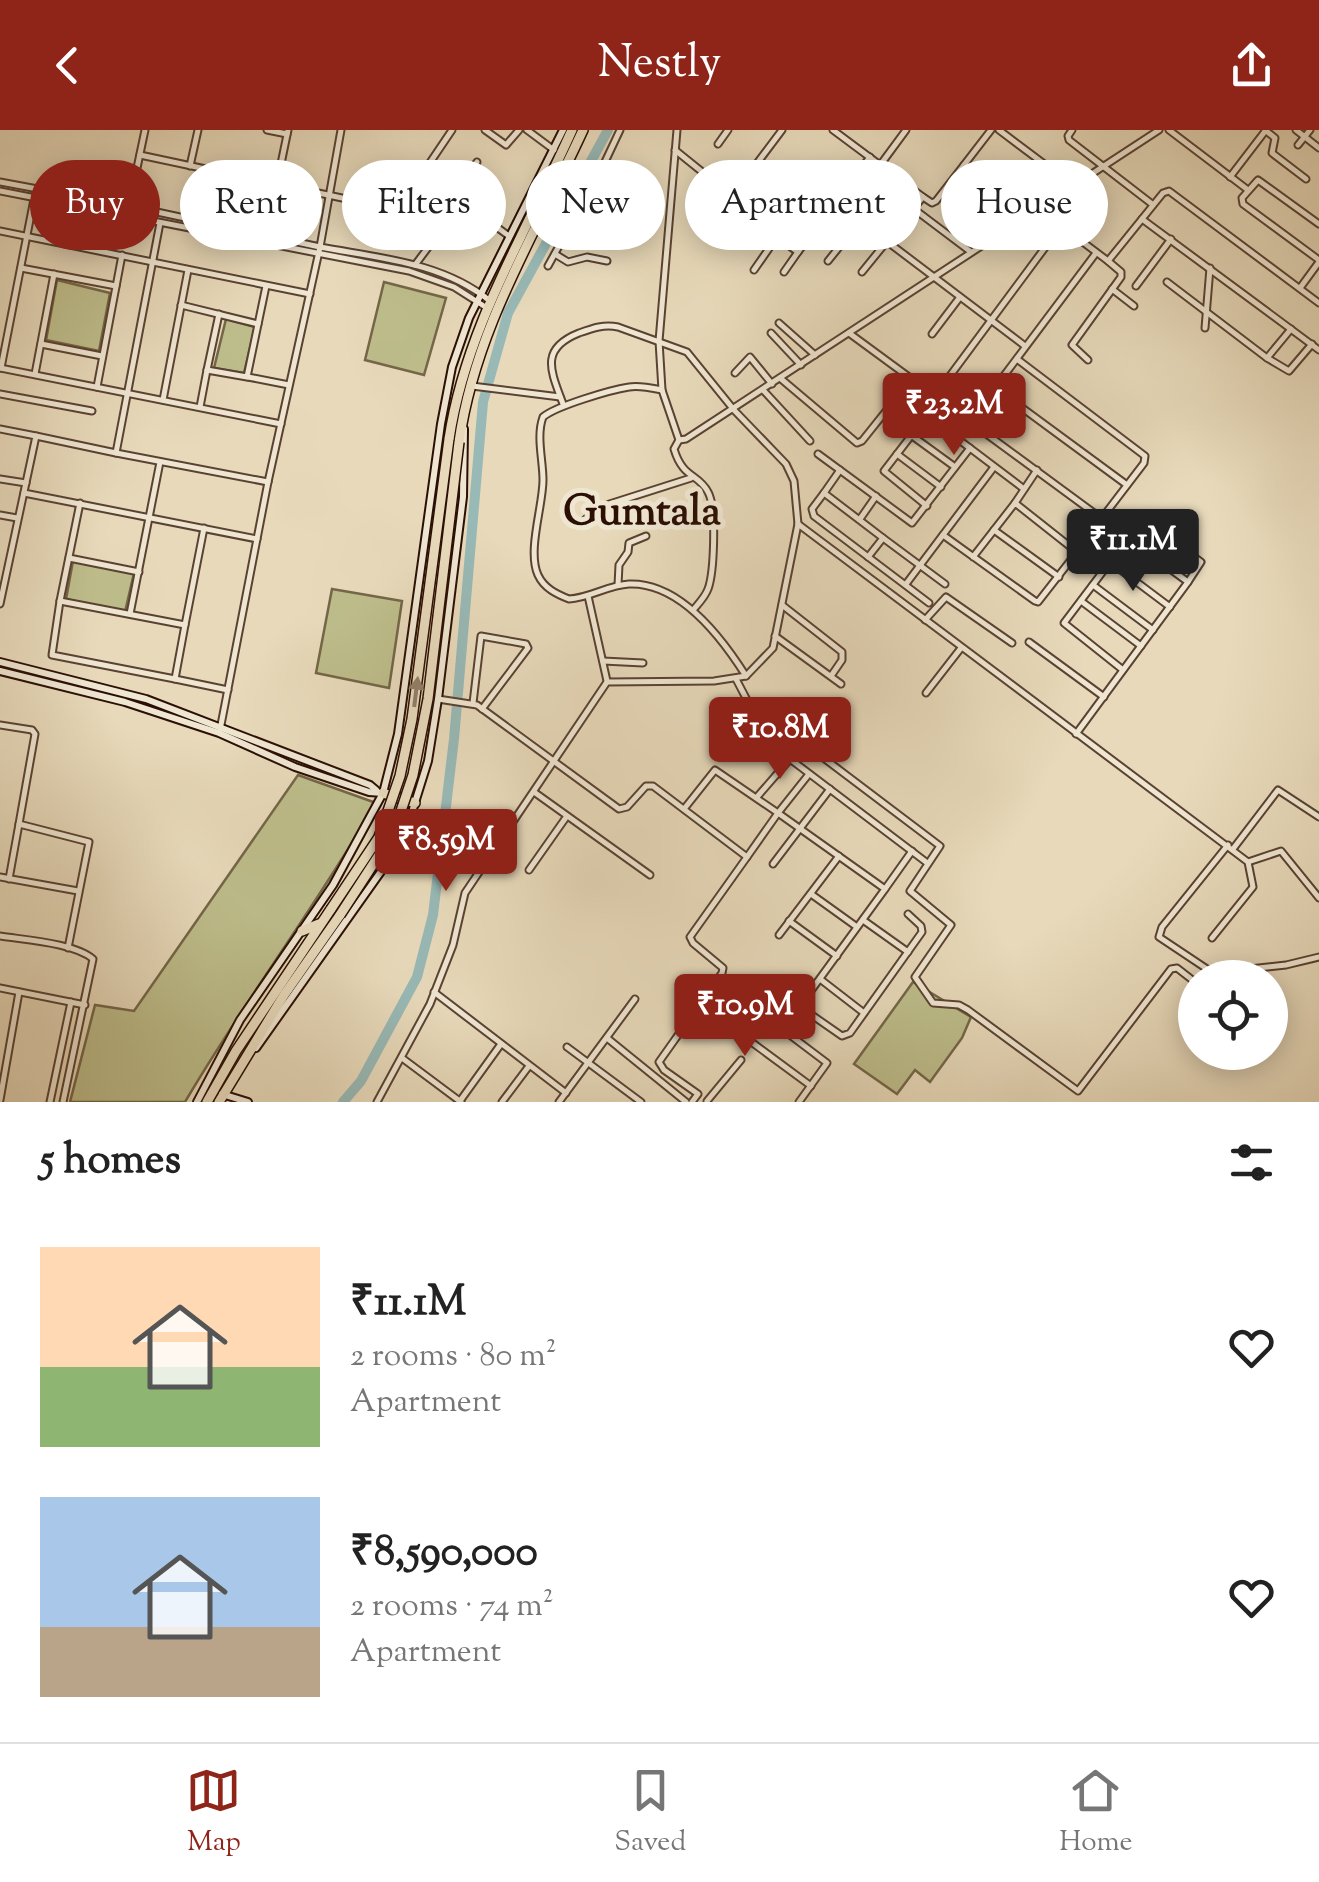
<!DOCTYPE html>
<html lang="en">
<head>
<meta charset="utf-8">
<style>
	body { margin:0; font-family:"Sorts Mill Goudy",serif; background:#f6f6f6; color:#222; height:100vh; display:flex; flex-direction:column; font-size:38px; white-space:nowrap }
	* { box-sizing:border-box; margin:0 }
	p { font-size:32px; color:#767676 }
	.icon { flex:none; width:55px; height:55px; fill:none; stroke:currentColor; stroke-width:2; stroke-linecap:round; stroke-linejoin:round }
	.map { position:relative; height:972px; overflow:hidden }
	.details { display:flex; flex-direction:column; background:#fff; flex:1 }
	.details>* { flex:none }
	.hud { position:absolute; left:30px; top:30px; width:1260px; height:90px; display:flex; gap:20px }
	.buttons { position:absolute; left:1178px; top:830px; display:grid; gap:20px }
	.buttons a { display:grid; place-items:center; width:110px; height:110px; border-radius:50%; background:#fff; box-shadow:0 5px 25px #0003; font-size:50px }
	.price { position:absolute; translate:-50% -85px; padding:0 22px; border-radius:10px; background:#8f2418; color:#fff; font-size:32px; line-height:65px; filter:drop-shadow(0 2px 5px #0008) }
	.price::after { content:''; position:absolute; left:50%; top:60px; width:30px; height:22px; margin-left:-15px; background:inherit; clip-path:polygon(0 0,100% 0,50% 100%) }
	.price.selected { background:#222; color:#fff }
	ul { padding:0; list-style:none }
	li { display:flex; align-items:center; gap:30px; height:250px; padding:0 40px }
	li span { display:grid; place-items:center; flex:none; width:280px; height:200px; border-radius:0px; color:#555 }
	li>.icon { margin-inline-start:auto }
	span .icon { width:120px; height:120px; fill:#fffc; stroke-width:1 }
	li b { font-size:42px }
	h2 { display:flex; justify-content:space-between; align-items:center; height:120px; padding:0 40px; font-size:42px }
	.pill { padding:0 35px; border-radius:45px; background:#fff; box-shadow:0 5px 25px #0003; font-size:35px; line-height:90px }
	.pill.selected { background:#8f2418; color:#fff }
	header { display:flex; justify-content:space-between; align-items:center; height:130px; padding:0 40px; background:#8f2418; color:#fff; font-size:45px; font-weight:600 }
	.tab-bar { display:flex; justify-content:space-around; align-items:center; height:140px; border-top:2px solid #e0e0e0; background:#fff; font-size:28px; color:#767676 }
	.tab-bar a { display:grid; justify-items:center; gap:5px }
	.tab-bar .selected { color:#8f2418 }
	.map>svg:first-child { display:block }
	.green { fill:#bdbd8b; stroke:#746648; stroke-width:2.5 }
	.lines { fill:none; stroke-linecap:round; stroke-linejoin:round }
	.river { stroke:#98b9b6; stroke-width:10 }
	.street-casing { stroke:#5a4232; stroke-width:9 }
	.secondary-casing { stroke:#2b0f04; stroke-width:10 }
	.highway-casing { stroke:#2b0f04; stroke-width:12 }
	.street { stroke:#efe6d2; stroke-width:5 }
	.secondary { stroke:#efe6d2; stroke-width:6 }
	.highway { stroke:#e7d9ba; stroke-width:9 }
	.highway-bridge-casing { stroke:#2b0f04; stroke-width:12; stroke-linecap:butt }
	.highway-bridge { stroke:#e7d9ba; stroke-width:9 }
	.oneway { fill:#927e68 }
	.labels { text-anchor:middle; stroke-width:10; stroke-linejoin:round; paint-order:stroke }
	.quarter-label { font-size:42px; font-weight:bold; fill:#2b0f04; stroke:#efe6d2 }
</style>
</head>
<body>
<header><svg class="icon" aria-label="back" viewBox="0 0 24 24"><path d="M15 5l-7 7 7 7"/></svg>Nestly<svg class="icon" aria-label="share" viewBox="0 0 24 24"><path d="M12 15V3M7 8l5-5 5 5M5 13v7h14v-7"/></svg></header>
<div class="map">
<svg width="1319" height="972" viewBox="0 0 1319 972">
	<rect width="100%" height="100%" fill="#e7d9ba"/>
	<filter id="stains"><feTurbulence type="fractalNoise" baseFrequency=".002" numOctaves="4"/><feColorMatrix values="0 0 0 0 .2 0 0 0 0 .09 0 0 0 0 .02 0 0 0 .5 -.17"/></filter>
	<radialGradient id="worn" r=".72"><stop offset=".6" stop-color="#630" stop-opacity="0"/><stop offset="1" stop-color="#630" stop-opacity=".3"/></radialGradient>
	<g class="green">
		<path d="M57 150 110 163 99 221 46 210Z"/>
		<path d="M384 152 446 168 424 245 365 230Z"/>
		<path d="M226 189 255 197 244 243 214 238Z"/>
		<path d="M73 431 134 443 125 482 66 469Z"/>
		<path d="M332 459 402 471 389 558 316 543Z"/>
		<path d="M298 645 376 673C317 775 245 870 185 972H70L95 875 134 881Z"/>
		<path d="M913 852 971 887 962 908 930 952 915 940 897 964 854 934Z"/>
	</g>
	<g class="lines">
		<path class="river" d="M343 972 361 951 417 847 433 785 454 609 483 272 508 183 608 0"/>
		<g class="street-casing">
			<g id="street">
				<path d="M267 0 287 4"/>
				<path d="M452 0 423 43 509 106"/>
				<path d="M485 0 506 15 519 0"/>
				<path d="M527 0 554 20"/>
				<path d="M833 0 923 67 862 142"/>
				<path d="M999 0 1075 57"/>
				<path d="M1072 0 1068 6 1069 10 1152 74"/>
				<path d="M1169 0 1248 60"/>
				<path d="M1265 0 1275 8 1272 23 1306 49"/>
				<path d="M1296 0 1319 18"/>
				<path d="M718 14 728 0"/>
				<path d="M1298 15 1310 0"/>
				<path d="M675 20 711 49 692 82 713 101"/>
				<path d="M140 25 389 78 397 75 422 41"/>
				<path d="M881 34 906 0"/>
				<path d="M964 35 991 0"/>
				<path d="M190 36 198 0"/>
				<path d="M755 36 782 0"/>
				<path d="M1230 47 1266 0"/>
				<path d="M0 52 129 76 320 117 341 0"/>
				<path d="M277 53 288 0"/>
				<path d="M708 59 798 122 870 27"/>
				<path d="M0 61 409 141 454 157 487 178"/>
				<path d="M452 65 477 32"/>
				<path d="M923 67 932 73 936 71 964 35 1027 86"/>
				<path d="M129 76 145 0"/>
				<path d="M914 79 971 122"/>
				<path d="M1039 79 1108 131 1163 63 1169 61 1319 173"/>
				<path d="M1142 89 1319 220"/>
				<path d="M860 91 1025 216"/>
				<path d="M1319 94 1258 50 1242 68 1243 74 1319 130"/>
				<path d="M0 101 310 164"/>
				<path d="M989 111 971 87 993 58"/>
				<path d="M555 124 568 132 587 127 607 131"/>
				<path d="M828 131 896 46"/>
				<path d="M415 135 462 72"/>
				<path d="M548 136 604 34 620 0"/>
				<path d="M21 138 116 156"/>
				<path d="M754 140 777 107"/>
				<path d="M784 142 798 122"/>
				<path d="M1167 152 1267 228 1291 199"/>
				<path d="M1136 156 1171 109"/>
				<path d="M1300 158 1319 132"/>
				<path d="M1112 159 1134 176"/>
				<path d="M181 175 258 194"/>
				<path d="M779 193 815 225"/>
				<path d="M1205 198 1210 138"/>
				<path d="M771 203 801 235"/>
				<path d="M849 203 1188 452 1076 604"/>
				<path d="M932 204 960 167"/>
				<path d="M41 214 102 226"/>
				<path d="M1267 228 1289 241 1312 214"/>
				<path d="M1017 229 1145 326 1144 333 1102 388"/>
				<path d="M1088 230 1072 215 1121 147V142L1108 131"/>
				<path d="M0 238 281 294"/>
				<path d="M1 238 36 59"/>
				<path d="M207 240 219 184"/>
				<path d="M735 243 750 227 772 254"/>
				<path d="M35 244 54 144"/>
				<path d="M248 247 289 255"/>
				<path d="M780 248 857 313 862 311 890 276"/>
				<path d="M472 256 560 267"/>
				<path d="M97 257 122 125"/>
				<path d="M995 258 1127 355"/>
				<path d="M662 260 659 211 677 0"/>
				<path d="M763 260 810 311"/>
				<path d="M0 264 92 281"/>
				<path d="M935 266 1061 96"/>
				<path d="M905 269 1024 359"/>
				<path d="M163 270 188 140"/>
				<path d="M563 274C551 241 539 219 579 203 593 198 604 194 618 197L687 222 734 280 786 334 794 351 798 394 773 518 746 546"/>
				<path d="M200 277 207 240 247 247 266 156"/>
				<path d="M927 285 884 341 927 376"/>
				<path d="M970 291 1096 123"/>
				<path d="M0 299 36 306 0 474"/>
				<path d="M911 305 955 337"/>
				<path d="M36 306 116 323 160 93"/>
				<path d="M679 310 674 319C683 349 698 343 708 362 717 378 714 443 708 459 705 467 699 473 694 479"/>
				<path d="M116 323 268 352"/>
				<path d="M818 324 912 393 970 318"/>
				<path d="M897 324 941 357"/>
				<path d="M840 340 824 363 883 408 868 427"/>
				<path d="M0 349 26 353"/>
				<path d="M24 363 257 409"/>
				<path d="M824 363 812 379 814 386 929 473"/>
				<path d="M80 373 60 471 185 495 204 398"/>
				<path d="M1015 373 1037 340"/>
				<path d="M0 385 17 388"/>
				<path d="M860 389 876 366"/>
				<path d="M585 390 597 378 691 348"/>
				<path d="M798 394 1248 732 1253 757 1212 808"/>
				<path d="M994 400 1059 447"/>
				<path d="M943 405 1035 471 1038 472 1077 422 1015 373 973 427"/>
				<path d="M883 408 945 454"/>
				<path d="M69 428 139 442"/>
				<path d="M1110 432 1170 477"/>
				<path d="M906 454 994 337"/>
				<path d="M618 455 619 435 628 422 629 413 646 406"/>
				<path d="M1093 455 1153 500"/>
				<path d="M588 466 607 551"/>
				<path d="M60 471 52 525 175 549 185 495"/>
				<path d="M1081 471 1141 516"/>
				<path d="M782 475 842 522V530L831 546"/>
				<path d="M130 484 160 332"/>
				<path d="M925 490 946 467 1012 513"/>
				<path d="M775 506 841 554"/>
				<path d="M1029 512 1104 567"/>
				<path d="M603 531 643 533"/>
				<path d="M1123 540 1064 493 1141 391H1146L1201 432 1188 452"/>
				<path d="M175 549 228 560"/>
				<path d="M736 549 747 570 940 716 910 761 951 795 915 847 933 873 959 875 968 880 1078 961 1171 839 1177 838 1195 852"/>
				<path d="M926 563 961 518"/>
				<path d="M438 569 477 575 619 679 627 677 646 656H653L747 727 778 683 885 759 802 873 806 881 842 906 850 903 922 802 921 796 908 784"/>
				<path d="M473 573 481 506 526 514 528 518 482 579"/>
				<path d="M0 595 32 600 35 604 19 694 89 712 68 818"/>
				<path d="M220 600 268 352 320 117C379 128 442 132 490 171"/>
				<path d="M534 662 650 745"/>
				<path d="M757 667 790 629 926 732"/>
				<path d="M684 679 715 640 778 683 809 644"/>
				<path d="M1228 715 1162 797 1159 807 1213 843 1286 835 1319 827"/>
				<path d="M1233 719 1278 660 1319 687"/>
				<path d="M1248 732 1281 721 1319 768"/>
				<path d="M773 734 830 659"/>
				<path d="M529 740 567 686"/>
				<path d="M0 747 78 761"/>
				<path d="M9 749 19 694"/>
				<path d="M885 759 912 721"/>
				<path d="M811 764 857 797"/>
				<path d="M863 790 908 822"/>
				<path d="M789 791 837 826"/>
				<path d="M779 805 839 726"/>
				<path d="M0 806C25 810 75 813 93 829L63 972"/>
				<path d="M820 849 864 883"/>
				<path d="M717 850 827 933 799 972"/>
				<path d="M0 858 85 875"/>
				<path d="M434 862 566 963"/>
				<path d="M700 874 811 956"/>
				<path d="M607 908 686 972"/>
				<path d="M567 917 641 972"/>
				<path d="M402 928 461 972"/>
				<path d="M0 970 19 862"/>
				<path d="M460 971 501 914"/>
				<path d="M707 971 741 930"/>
				<path d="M50 972 71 872"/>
				<path d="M377 972 430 874 453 815 465 763 607 552 714 551 746 546C722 508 680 452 629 454 608 455 590 468 569 469 556 464 544 458 538 445 527 421 543 376 543 350 543 330 536 306 543 287 556 276 610 260 629 257 639 255 652 258 662 260L679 310 686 309 1159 0"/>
				<path d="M502 972 529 936"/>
				<path d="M559 972 635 869"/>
				<path d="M692 972 698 964 664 940 659 932 722 843 723 838 693 813 690 807 747 727"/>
			</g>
		</g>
		<g class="secondary-casing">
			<g id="secondary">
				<path d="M0 532 146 569 370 655 376 660"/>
				<path d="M0 541 125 572 219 603 295 637 369 662 383 663"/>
				<path d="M256 918 387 733 408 695 428 631 438 569 463 367 464 299"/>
				<path d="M222 964 248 972"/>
				<path d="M197 972 240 890 333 755 383 663 398 604 441 294 452 237 469 188 563 0"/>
			</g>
		</g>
		<g class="highway-casing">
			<g id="highway">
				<path d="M449 309C466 197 526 103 572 0"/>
				<path d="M459 312C475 198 536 103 583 0"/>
				<path d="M383 663 415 673"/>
				<path d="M302 801 319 794"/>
				<path d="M207 972 236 921 331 779"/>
				<path d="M219 972 284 865 340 785"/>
			</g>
		</g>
		<use href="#street" class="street"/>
		<use href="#secondary" class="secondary"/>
		<use href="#highway" class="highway"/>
		<g class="highway-bridge-casing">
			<g id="highway-bridge">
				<path d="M331 779 379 707 400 646 412 589 449 309"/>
				<path d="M340 785 394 702 413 645 428 569 459 312"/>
			</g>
		</g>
		<use href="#highway-bridge" class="highway-bridge"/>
	</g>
	<defs><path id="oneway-solid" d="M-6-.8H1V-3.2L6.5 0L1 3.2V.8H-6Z" transform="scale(2.5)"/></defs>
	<use class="oneway" href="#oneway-solid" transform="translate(416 562) rotate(-83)"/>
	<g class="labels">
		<g class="quarter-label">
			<text x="642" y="394">Gumtala</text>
		</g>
	</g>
	<rect width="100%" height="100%" filter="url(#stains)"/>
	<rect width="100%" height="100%" fill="url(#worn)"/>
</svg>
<div class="buttons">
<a><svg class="icon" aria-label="locate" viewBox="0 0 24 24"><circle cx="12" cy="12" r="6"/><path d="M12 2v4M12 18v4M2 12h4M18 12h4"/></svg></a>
</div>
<b class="price" style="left:954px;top:328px">₹23.2M</b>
<b class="price selected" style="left:1133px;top:464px">₹11.1M</b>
<b class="price" style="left:780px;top:652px">₹10.8M</b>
<b class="price" style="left:446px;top:764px">₹8.59M</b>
<b class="price" style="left:745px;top:929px">₹10.9M</b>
<div class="hud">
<a class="pill selected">Buy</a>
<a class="pill">Rent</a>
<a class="pill">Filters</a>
<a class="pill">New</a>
<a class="pill">Apartment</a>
<a class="pill">House</a>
</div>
</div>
<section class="details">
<h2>5 homes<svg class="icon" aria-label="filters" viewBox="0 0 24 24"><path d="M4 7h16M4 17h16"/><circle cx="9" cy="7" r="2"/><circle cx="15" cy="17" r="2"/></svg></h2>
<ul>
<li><span style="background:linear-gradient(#ffd9b3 60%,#8fb573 0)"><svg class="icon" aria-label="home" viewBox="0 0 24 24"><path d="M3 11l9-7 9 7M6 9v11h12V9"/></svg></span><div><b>₹11.1M</b><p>2 rooms · 80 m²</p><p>Apartment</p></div><svg class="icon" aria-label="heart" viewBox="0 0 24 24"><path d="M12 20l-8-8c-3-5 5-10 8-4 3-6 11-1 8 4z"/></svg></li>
<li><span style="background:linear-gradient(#a9c7e8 65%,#b9a48a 0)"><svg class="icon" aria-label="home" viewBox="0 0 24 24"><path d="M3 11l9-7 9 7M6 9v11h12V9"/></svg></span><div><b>₹8,590,000</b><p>2 rooms · 74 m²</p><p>Apartment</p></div><svg class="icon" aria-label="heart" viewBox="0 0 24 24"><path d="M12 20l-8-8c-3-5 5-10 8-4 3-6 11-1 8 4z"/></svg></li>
</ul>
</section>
<nav class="tab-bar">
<a class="selected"><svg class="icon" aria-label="map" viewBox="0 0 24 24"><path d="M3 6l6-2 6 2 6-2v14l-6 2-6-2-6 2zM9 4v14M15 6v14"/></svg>Map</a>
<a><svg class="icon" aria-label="saved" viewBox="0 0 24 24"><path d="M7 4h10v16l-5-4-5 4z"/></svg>Saved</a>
<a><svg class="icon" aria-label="home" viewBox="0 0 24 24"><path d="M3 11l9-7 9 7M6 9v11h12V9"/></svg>Home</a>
</nav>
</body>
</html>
